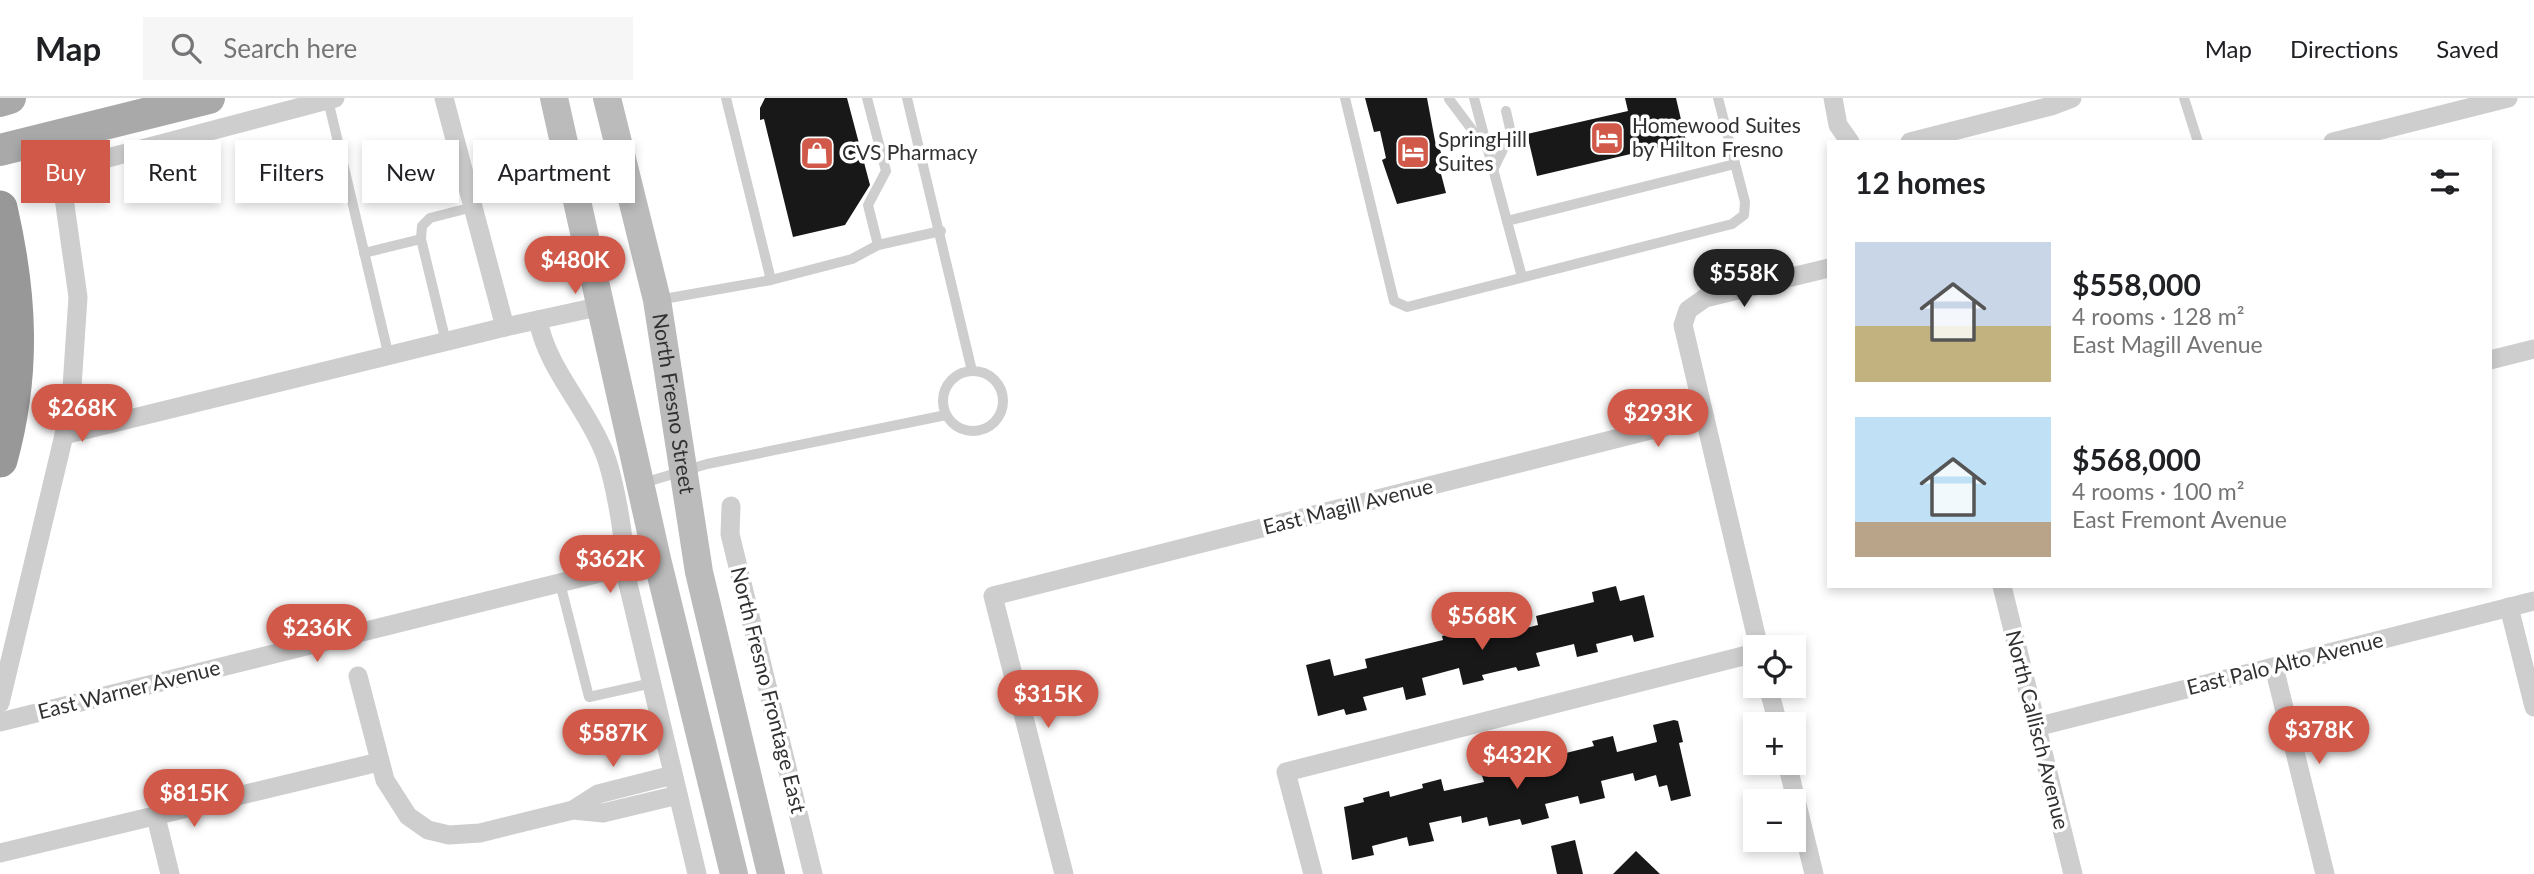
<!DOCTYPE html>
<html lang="en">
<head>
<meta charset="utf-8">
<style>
	body { margin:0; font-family:Lato,sans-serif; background:#f6f6f6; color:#202124; height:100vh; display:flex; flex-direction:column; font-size:26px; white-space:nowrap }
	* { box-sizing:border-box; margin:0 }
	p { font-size:23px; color:#757577 }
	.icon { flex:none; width:38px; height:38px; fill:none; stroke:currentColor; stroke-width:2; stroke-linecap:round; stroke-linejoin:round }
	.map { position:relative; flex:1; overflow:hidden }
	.sheet { position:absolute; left:1827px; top:42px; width:665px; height:448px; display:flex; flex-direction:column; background:#fff; border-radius:0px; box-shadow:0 4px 10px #0003 }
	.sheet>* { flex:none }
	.banner { position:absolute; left:21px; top:42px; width:665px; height:63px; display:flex; gap:14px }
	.tools { position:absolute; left:1743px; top:537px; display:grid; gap:14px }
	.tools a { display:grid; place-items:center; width:63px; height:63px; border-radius:0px; background:#fff; box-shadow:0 4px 10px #0003; font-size:35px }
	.price { position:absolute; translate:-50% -60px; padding:0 16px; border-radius:24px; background:#d15949; color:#fff; font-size:23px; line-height:46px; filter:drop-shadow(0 2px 4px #0008) }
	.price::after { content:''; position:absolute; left:50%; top:42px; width:21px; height:16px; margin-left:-10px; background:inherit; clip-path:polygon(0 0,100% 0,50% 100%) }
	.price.selected { background:#222; color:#fff }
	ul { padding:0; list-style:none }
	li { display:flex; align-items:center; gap:21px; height:175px; padding:0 28px }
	li span { display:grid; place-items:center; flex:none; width:196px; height:140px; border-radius:0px; color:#555 }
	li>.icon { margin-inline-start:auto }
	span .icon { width:84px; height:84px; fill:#fffc; stroke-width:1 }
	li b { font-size:30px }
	h2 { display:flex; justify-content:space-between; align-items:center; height:84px; padding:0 28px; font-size:30px }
	.chip { padding:0 24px; border-radius:0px; background:#fff; box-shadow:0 4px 10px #0003; font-size:24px; line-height:63px }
	.chip.selected { background:#d15949; color:#fff }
	header { display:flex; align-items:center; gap:42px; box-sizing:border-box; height:98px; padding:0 35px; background:#fff; border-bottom:2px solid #e0e0e0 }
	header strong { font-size:33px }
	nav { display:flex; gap:38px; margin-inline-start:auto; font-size:24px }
	.search { width:490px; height:63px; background:#f6f6f6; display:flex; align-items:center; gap:18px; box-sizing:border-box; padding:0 24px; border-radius:0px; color:#757577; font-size:26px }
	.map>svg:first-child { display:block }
	.building { fill:#181818 }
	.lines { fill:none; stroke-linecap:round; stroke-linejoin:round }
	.lane { stroke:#cecece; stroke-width:10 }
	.street { stroke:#cecece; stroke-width:19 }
	.secondary { stroke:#bbb; stroke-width:28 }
	.primary { stroke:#a9a9a9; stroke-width:32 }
	.highway { stroke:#989898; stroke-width:35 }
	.labels { text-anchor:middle; stroke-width:7; stroke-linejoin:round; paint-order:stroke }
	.poi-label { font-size:21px; fill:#313131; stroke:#fff; text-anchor:start }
	.street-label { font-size:21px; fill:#313131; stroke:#fff }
</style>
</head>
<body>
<header>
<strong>Map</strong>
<div class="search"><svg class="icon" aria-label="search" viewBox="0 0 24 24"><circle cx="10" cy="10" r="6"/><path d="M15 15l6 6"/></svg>Search here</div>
<nav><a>Map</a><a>Directions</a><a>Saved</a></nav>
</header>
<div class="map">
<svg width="2534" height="776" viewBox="0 0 2534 776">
	<rect width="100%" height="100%" fill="#fff"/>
	<g class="building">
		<path d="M765 0H847L870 87 845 127 793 139 764 21 760 22V10Z"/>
		<path d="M1365 0H1427L1436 48 1439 47 1445 71 1440 72 1446 95 1397 106 1382 62 1386 60 1380 33 1374 34Z"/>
		<path d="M1625 0H1676L1686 43 1537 78 1527 36 1628 13Z"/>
		<path d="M1616 488 1620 503 1644 497 1654 539 1634 544 1632 537 1596 546 1598 554 1577 559 1574 546 1536 555 1540 568 1518 573 1516 569 1482 577 1484 582 1463 587 1459 570 1422 580 1426 597 1406 602 1403 589 1363 599 1367 612 1346 617 1344 611 1318 618 1306 567 1330 561 1334 578 1367 570 1365 561 1443 542 1442 538 1479 529 1478 523 1502 517 1507 535 1538 527 1536 518 1594 504 1592 494Z"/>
		<path d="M1674 622 1678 623 1683 644 1679 645 1691 698 1671 703 1667 687 1659 689 1656 677 1635 683 1633 675 1601 683 1605 700 1580 706 1578 698 1545 706 1549 720 1522 727 1520 721 1489 728 1487 719 1462 725 1461 718 1429 725 1434 743 1409 748 1407 739 1372 748 1374 757 1352 762 1344 709 1364 704 1363 700 1389 693 1390 699 1423 690 1422 686 1441 681 1444 693 1484 684 1480 671 1501 666 1503 676 1539 667 1536 656 1560 650 1562 656 1594 648 1592 643 1613 638 1617 654 1657 644 1653 627Z"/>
		<path d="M1575 742 1583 776H1557L1551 748Z"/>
		<path d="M1636 753 1660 776H1613Z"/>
	</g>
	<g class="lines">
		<g class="lane">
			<path d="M726 0 771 182"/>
			<path d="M867 0 886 73 868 107 878 147"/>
			<path d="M907 0 972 273"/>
			<path d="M1345 0 1394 203 1407 209 1732 126 1744 117 1745 104 1718 0"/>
			<path d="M1474 0 1522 179"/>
			<path d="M2184 0 2198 44"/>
			<path d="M1449 1 1485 49"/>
			<path d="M328 2 389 259"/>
			<path d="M1493 72 1511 35 1506 13"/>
			<path d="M1507 123 1735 66"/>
			<path d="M364 155 421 141"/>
			<path d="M658 202 771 182 852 161 878 147 941 133"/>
			<path d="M446 244 421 141 422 128 430 120 473 109"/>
			<circle cx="973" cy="303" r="30"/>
			<path d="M643 385 707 366 946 317"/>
			<path d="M560 485 589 599 652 585"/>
		</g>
		<g class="street">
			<path d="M444 0 505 229"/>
			<path d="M1833 0 1838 27 1850 44"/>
			<path d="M1910 44 2051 8 2072 0"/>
			<path d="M2333 44 2508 0"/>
			<path d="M538 222C547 269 582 304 601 347 613 371 626 443 624 469L697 776"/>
			<path d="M2490 262 2534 251"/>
			<path d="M64 337 505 229 602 208"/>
			<path d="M731 408 730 436 813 776"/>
			<path d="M2002 488 2073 776"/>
			<path d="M2509 509 2534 609"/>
			<path d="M1759 550 1683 227 1688 212 1705 200 1829 170"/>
			<path d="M2274 569 2325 776"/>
			<path d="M358 578 385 682 408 718 428 732 449 737 480 735 573 712 598 696 673 677"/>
			<path d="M1768 588 1778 626"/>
			<path d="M0 605 64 337 72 289 78 199 63 93 67 82 81 67 335 0"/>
			<path d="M0 624 624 469"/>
			<path d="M2036 629 2534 503"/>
			<path d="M1787 665 1814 776"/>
			<path d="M573 712 603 715 678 697"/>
			<path d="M156 719 170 776"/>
			<path d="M0 755 379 664"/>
			<path d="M1064 776 993 498 1702 319"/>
			<path d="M1313 776 1286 674 1755 555"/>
		</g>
		<g class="secondary">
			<path d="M554 0 657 461 734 776"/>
			<path id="s1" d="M607 0 657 202 699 474 771 776"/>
		</g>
		<g class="primary">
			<path d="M0 3 10 0"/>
			<path d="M0 52 209 0"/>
		</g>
		<path class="highway" d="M0 110C20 197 24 275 0 362"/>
	</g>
	<defs>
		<g id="hotel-square" transform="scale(1.75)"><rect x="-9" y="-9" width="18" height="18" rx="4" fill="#d15949" stroke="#fff"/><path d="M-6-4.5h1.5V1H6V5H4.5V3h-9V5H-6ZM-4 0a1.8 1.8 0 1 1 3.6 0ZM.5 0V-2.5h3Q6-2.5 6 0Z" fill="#fff"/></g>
		<g id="shop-square" transform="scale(1.75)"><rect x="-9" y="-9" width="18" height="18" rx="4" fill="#d15949" stroke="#fff"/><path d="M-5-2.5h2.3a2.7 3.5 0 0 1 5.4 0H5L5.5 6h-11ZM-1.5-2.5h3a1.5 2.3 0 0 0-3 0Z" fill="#fff"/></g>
	</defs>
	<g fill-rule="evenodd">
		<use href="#hotel-square" x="1607" y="40"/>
		<use href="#hotel-square" x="1413" y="54"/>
		<use href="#shop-square" x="817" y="55"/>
	</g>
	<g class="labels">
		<g class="poi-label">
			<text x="1632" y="35">Homewood Suites<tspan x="1632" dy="24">by Hilton Fresno</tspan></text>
			<text x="1438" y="49">SpringHill<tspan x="1438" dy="24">Suites</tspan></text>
			<text x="842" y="62">CVS Pharmacy</text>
		</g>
		<g class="street-label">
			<text dy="7" stroke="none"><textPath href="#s1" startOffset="313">North Fresno Street</textPath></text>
			<text transform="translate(1348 409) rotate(-14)" y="7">East Magill Avenue</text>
			<text transform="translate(2285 566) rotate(-14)" y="7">East Palo Alto Avenue</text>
			<text transform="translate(129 592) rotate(-14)" y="7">East Warner Avenue</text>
			<text transform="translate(768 592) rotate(76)" y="7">North Fresno Frontage East</text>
			<text transform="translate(2037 632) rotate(76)" y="7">North Callisch Avenue</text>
		</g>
	</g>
</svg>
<div class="tools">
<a><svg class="icon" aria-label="locate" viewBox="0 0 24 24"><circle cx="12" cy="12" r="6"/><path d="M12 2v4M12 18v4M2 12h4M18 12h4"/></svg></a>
<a>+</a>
<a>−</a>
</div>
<b class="price" style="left:575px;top:198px">$480K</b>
<b class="price selected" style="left:1744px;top:211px">$558K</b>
<b class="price" style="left:82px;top:346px">$268K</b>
<b class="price" style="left:1658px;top:351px">$293K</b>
<b class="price" style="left:610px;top:497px">$362K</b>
<b class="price" style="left:1482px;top:554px">$568K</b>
<b class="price" style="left:317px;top:566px">$236K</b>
<b class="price" style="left:1048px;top:632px">$315K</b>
<b class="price" style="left:2319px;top:668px">$378K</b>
<b class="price" style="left:613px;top:671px">$587K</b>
<b class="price" style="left:1517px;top:693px">$432K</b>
<b class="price" style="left:194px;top:731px">$815K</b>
<div class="banner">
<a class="chip selected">Buy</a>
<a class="chip">Rent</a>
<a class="chip">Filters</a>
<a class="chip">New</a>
<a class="chip">Apartment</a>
</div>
<section class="sheet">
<h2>12 homes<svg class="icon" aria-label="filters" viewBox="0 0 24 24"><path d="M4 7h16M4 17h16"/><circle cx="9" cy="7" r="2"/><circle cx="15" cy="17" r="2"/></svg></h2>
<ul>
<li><span style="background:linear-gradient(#c9d6e8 60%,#c2b280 0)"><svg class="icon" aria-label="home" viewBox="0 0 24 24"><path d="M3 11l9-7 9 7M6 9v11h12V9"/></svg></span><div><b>$558,000</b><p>4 rooms · 128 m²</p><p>East Magill Avenue</p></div></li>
<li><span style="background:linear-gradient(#bfe0f5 75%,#b9a48a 0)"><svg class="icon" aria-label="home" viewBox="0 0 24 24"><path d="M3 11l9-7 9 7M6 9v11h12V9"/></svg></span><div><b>$568,000</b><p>4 rooms · 100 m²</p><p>East Fremont Avenue</p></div></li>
</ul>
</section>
</div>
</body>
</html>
